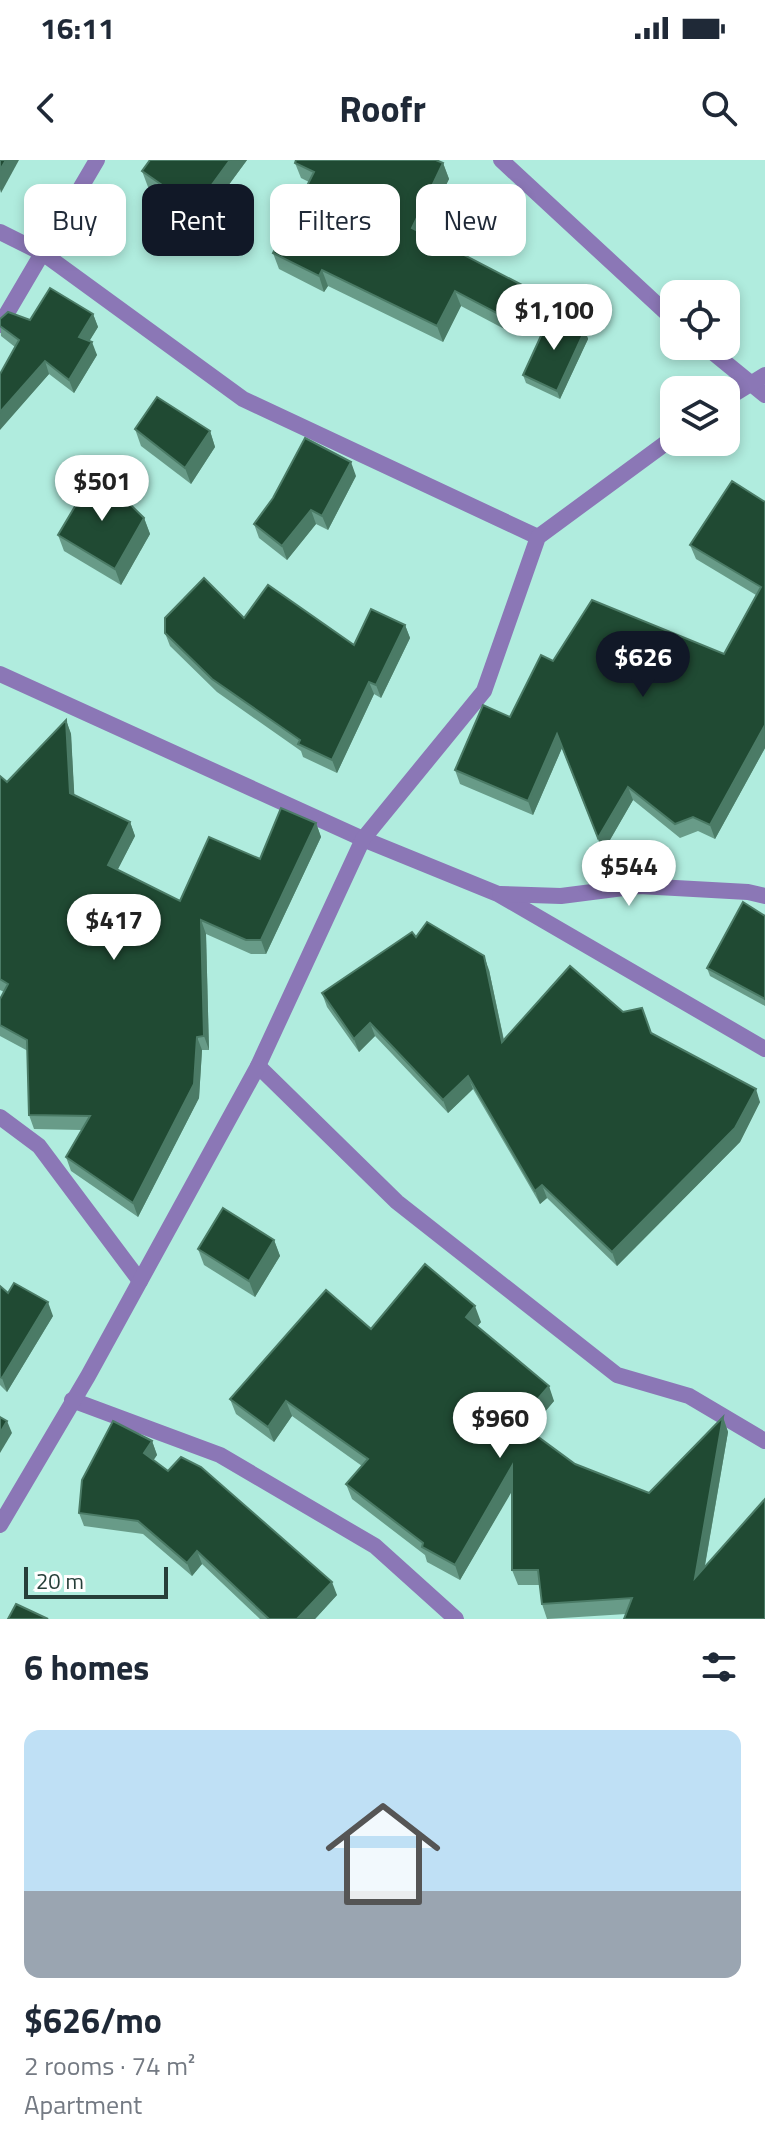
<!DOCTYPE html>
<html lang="en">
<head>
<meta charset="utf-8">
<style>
	body { margin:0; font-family:"Titillium Web",sans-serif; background:#f2f2f3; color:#1f2937; height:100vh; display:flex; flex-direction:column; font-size:30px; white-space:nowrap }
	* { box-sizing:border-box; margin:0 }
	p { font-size:26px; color:#747a83 }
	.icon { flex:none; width:44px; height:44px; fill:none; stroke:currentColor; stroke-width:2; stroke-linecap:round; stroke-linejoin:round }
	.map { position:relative; height:1459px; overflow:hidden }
	.sheet { display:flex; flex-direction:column; background:#fff; flex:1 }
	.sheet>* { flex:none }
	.guide { position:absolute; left:24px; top:24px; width:718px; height:72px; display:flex; gap:16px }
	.tools { position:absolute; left:660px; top:120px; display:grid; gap:16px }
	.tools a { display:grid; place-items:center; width:80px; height:80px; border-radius:16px; background:#fff; box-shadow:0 4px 12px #0003; font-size:40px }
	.scale { position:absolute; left:24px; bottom:20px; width:144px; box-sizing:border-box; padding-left:8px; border:4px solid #263f39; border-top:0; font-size:22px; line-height:28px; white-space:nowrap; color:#263f39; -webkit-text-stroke:6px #fff; paint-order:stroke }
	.price { position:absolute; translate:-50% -68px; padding:0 18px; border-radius:28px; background:#fff; color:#222; font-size:26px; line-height:52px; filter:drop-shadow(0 2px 4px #0008) }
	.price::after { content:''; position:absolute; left:50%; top:48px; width:24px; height:18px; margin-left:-12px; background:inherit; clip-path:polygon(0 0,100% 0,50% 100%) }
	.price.on { background:#111827; color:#fff }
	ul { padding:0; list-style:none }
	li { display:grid; align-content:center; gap:16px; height:424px; padding:0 24px }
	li+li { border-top:2px solid #e0e1e3 }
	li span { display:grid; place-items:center; height:248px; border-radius:16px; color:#555 }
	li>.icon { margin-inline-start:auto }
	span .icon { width:144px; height:144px; fill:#fffc; stroke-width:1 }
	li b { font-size:34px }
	h2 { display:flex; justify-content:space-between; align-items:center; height:96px; padding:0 24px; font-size:34px }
	.tag { padding:0 28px; border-radius:16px; background:#fff; box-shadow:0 4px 12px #0003; font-size:28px; line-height:72px }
	.tag.on { background:#111827; color:#fff }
	.status { display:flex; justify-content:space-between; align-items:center; height:56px; padding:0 40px; background:#fff; direction:ltr }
	.status svg { height:22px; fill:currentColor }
	header { display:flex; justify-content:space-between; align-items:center; height:104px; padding:0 24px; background:#fff; font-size:36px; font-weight:700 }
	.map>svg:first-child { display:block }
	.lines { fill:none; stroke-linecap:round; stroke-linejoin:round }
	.street { stroke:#8b77b6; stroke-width:16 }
	.wall { fill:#689b88 }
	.shaded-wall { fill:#4b7b66 }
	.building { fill:#204a33; stroke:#4b7b66; stroke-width:2 }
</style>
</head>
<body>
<div class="status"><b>16:11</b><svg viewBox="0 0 49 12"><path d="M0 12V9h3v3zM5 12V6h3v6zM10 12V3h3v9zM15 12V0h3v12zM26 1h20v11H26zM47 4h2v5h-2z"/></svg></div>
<header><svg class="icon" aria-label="back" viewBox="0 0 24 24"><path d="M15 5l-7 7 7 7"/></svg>Roofr<svg class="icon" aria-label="search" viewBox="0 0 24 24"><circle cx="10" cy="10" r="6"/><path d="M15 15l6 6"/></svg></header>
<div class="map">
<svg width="765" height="1459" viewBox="0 0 765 1459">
	<rect width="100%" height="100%" fill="#b0ecde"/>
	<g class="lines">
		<g class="street">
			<path d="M501 0 674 160"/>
			<path d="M0 72 44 94 243 239 538 377"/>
			<path d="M0 165 97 0"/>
			<path d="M705 186 765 235"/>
			<path d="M726 239 765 215"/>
			<path d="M0 514 363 679 498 734 765 889"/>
			<path d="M500 734 561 736 639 726 748 732 765 736"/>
			<path d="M258 906 397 1042 617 1215 689 1236 765 1281"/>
			<path d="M0 957 39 986 140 1121"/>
			<path d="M72 1240 220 1295 375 1386 456 1459"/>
			<path d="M0 1365 88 1216 258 906 363 679 484 531 538 377 674 277"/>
		</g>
	</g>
	<g class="wall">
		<path d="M150 0H247L200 64 148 27 142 11Z"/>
		<path d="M295 3H443L449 19 422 74 522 125 528 141 512 173 461 146 443 182 328 126 324 132 279 109 273 93 309 22 301 18Z"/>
		<path d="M93 154 98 167 89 181 97 195 74 233 49 214 0 269V214L15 187 1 176 0 159 30 160Z"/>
		<path d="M585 170 588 179 560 239 526 223 523 215Z"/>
		<path d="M135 269 210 271 215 287 191 324 141 286Z"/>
		<path d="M356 316 328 370 316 364 287 400 259 378 254 364Z"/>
		<path d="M765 342V588L715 679 698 671 680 678 633 640 603 692 562 588 533 655 460 624 455 610 510 557 553 501 724 494 756 435 696 399 690 385Z"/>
		<path d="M144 358 150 374 121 425 64 391 58 375Z"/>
		<path d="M244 458 354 485 405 465 410 478 381 538 374 534 337 613 303 597 301 591 217 532 170 486 165 473Z"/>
		<path d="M66 560 71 574 74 635 130 662 135 676 117 710 180 741 260 699 316 663 321 677 266 794H251L206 774 209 890H202L199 938 138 1057 71 1011 66 997 82 970 34 969 29 955 28 891 0 876V839L4 832 0 830V616L7 622Z"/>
		<path d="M765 756V846L710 816 707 808Z"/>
		<path d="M416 777 489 810 504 880 623 852 651 873 760 942 740 982 617 1106 547 1038 540 1044 473 929 448 953 375 876 359 892 327 847 322 833Z"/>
		<path d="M274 1080 280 1096 255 1137 204 1105 198 1089Z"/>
		<path d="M0 1126 8 1133 53 1156 7 1232 0 1225Z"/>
		<path d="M481 1162 477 1166 554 1241 529 1270 575 1304 649 1333 723 1257 728 1272 705 1406 765 1459 626 1454 547 1459 542 1444 540 1425H518L512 1410V1330L460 1420 427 1402 425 1395 352 1339 346 1324 362 1306 292 1256 274 1282 236 1254 230 1239 371 1169Z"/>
		<path d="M152 1281 157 1295 153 1300 337 1435 315 1459H260L202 1404 192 1416 143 1374 84 1366 79 1353Z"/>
	</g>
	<g class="shaded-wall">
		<path d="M6 0H19L1 33 0 29V10Z"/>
		<path d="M230 0H247L200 64 195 48Z"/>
		<path d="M443 3 449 19 417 84 412 68Z"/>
		<path d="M322 110 328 126 324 132 319 116Z"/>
		<path d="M522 125 528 141 512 173 506 158Z"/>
		<path d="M455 131 461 146 443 182 437 166Z"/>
		<path d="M93 154 98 167 84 190 79 177Z"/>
		<path d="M585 170 588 179 560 239 557 231Z"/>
		<path d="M92 182 97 195 74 233 69 220Z"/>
		<path d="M45 201 49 214 0 270V252Z"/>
		<path d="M210 271 215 287 191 324 185 308Z"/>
		<path d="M351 302 356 316 328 370 322 356Z"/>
		<path d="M311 350 316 364 287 400 282 386Z"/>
		<path d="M144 358 150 374 121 425 115 409Z"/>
		<path d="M405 465 410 478 381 538 376 525Z"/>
		<path d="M369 522 374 534 337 613 332 600Z"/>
		<path d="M66 560 71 574 75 647 70 633Z"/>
		<path d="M765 565V588L715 679 710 665Z"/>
		<path d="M557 574 562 588 533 655 528 641Z"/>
		<path d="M628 627 633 640 603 692 598 678Z"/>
		<path d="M130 662 135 676 113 719 108 705Z"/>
		<path d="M316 663 321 677 266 794 261 780Z"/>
		<path d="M201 760 206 774 209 890 204 876Z"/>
		<path d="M484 796 489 810 507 896 502 882Z"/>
		<path d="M370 863 375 876 359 892 354 879Z"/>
		<path d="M197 877 202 890 199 938 138 1057 133 1043Z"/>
		<path d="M468 916 473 929 448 953 443 940Z"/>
		<path d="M756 929 760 942 740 982 617 1106 612 1092Z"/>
		<path d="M542 1025 547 1038 540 1044 535 1031Z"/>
		<path d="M274 1080 280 1096 255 1137 249 1121Z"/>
		<path d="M48 1142 53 1156 7 1232 2 1218Z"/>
		<path d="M475 1146 481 1162 472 1173 466 1157Z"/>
		<path d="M549 1226 554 1241 524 1277 518 1262Z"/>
		<path d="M286 1241 292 1256 274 1282 268 1267Z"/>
		<path d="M723 1257 728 1272 700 1433 695 1418Z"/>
		<path d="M7 1261 12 1273 0 1293V1273Z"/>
		<path d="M152 1281 157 1295 149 1307 144 1293Z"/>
		<path d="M512 1306 518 1321 460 1420 455 1405Z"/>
		<path d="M197 1391 202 1404 192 1416 187 1403Z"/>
		<path d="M332 1422 337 1435 315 1459H297Z"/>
	</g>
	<g class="building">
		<path d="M0 0H6L0 10Z"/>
		<path d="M150 0H230L195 48 142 11Z"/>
		<path d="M296 0H436L443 3 412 68 522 125 506 158 455 131 437 166 322 110 319 116 273 93 314 12 295 3Z"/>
		<path d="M50 128 93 154 79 177 92 182 69 220 45 201 0 252V214L19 180 0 166V159L8 152 30 160Z"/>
		<path d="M551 154 585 170 557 231 523 215Z"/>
		<path d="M157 237 210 271 185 308 135 269Z"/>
		<path d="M305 278 351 302 322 356 311 350 282 386 254 364 273 338Z"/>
		<path d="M96 311 144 358 115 409 58 375Z"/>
		<path d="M732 321 765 342V565L710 665 693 657 675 664 628 627 598 678 557 574 528 641 455 610 483 545 510 557 541 495 553 501 592 440 724 494 761 427 690 385Z"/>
		<path d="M204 418 244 458 268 425 354 485 371 449 405 465 376 525 369 522 332 600 298 584 300 580 212 519 165 473V458Z"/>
		<path d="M66 560 70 633 130 662 108 705 180 741 209 677 260 699 281 648 316 663 261 780H246L201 760 204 876 197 877 194 924 133 1043 66 997 90 956 29 955 27 880 0 865V839L8 824 0 819V616L7 622Z"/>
		<path d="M743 742 765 756V839L707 808Z"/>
		<path d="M427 762 484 796 502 882 570 806 623 852 642 848 651 873 756 929 735 968 612 1092 542 1025 535 1031 468 916 443 940 370 863 354 879 322 833 412 772 416 777Z"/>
		<path d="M223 1048 274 1080 249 1121 198 1089Z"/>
		<path d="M425 1104 475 1146 466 1157 549 1226 518 1262 575 1304 649 1333 723 1257 695 1418 765 1339V1459H624L632 1438 542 1444 538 1410H512V1306L455 1405 422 1387 423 1383 346 1324 368 1299 286 1241 268 1267 230 1239 326 1130 371 1169Z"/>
		<path d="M14 1123 48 1142 2 1218 0 1217V1126L8 1133Z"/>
		<path d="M0 1257 7 1261 0 1273Z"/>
		<path d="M113 1261 152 1281 144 1293 168 1311 181 1297 201 1307 332 1422 297 1459H269L197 1391 187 1403 138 1361 79 1353 82 1320Z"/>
		<path d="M16 1444 48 1459H8Z"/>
	</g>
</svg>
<div class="tools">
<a><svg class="icon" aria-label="locate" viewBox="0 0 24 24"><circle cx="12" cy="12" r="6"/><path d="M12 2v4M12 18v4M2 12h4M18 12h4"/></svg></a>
<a><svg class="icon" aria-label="layers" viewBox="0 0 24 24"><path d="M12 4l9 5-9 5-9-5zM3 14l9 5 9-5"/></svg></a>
</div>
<div class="scale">20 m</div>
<b class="price" style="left:554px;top:192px">$1,100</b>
<b class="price" style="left:102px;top:363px">$501</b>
<b class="price on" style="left:643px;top:539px">$626</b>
<b class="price" style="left:629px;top:748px">$544</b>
<b class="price" style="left:114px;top:802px">$417</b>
<b class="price" style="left:500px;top:1300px">$960</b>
<div class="guide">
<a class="tag">Buy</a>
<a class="tag on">Rent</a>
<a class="tag">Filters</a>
<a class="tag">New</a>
</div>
</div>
<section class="sheet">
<h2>6 homes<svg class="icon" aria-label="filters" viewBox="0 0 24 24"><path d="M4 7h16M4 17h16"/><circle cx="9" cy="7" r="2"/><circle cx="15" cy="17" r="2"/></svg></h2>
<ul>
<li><span style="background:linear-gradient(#bfe0f5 65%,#9aa5b1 0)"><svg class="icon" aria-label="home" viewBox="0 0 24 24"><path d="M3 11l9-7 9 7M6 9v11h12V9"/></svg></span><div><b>$626/mo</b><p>2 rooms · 74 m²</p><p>Apartment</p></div></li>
</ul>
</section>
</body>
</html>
